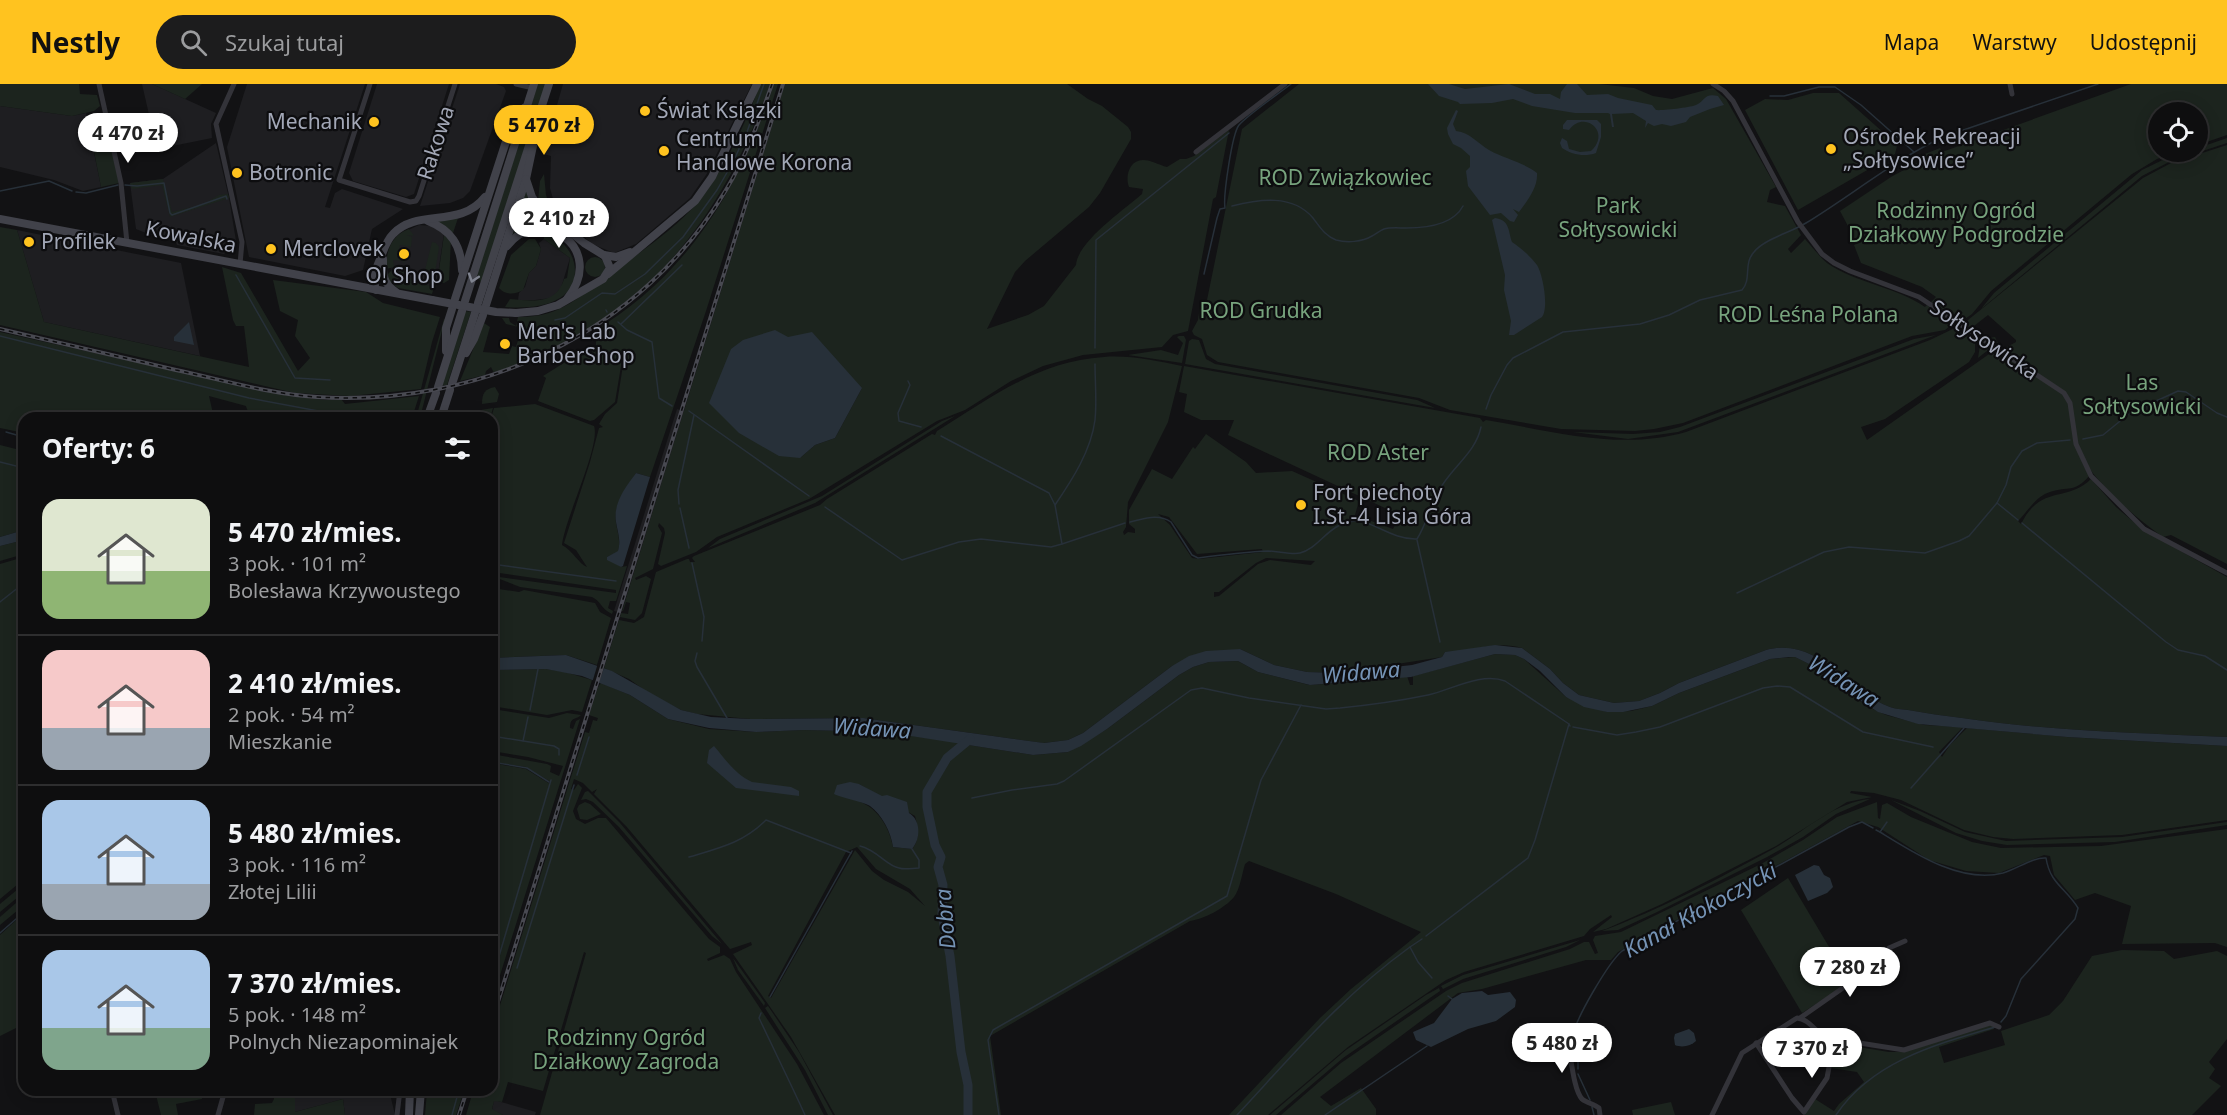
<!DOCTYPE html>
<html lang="pl">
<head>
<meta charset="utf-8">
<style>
	body { margin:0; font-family:"Noto Sans",sans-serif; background:#1c1c1d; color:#f1f3f6; height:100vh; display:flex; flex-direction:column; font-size:22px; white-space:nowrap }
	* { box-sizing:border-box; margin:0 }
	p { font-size:20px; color:#9b9c9e }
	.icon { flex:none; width:33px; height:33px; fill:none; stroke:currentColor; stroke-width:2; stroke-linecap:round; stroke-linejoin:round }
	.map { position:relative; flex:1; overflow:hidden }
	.panel { position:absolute; left:18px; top:328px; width:480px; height:684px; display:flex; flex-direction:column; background:#0e0e0f; border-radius:18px; box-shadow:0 3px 15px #0003,0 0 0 2px #2e2e2f }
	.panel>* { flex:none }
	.controls { position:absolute; left:2148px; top:18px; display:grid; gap:12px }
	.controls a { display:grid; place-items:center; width:60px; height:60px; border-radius:50%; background:#0e0e0f; box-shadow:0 3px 15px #0003,0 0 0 2px #2e2e2f; font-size:30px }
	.price { position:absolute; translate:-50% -51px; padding:0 14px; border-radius:21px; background:#fff; color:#222; font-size:20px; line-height:39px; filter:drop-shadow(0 2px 3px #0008) }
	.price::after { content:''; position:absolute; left:50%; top:36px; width:18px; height:14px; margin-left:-9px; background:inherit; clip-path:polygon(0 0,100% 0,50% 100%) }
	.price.on { background:#ffc31f; color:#111 }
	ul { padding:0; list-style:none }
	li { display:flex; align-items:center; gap:18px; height:150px; padding:0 24px }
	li+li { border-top:2px solid #2e2e2f }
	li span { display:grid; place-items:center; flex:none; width:168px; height:120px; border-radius:18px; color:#555 }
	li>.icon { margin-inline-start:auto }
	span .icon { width:72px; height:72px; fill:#fffc; stroke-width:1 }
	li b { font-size:26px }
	h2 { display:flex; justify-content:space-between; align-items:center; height:72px; padding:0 24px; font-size:26px }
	header { display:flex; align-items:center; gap:36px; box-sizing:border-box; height:84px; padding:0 30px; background:#ffc31f; color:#111 }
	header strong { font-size:28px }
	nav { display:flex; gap:33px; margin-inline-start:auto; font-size:21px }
	.search { width:420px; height:54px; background:#1c1c1d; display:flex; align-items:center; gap:15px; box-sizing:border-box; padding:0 21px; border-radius:33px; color:#9b9c9e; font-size:22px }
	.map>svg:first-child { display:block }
	.built { fill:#1e1e21 }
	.green { fill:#1c241e; fill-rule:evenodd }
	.water { fill:#273039 }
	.pier { fill:#121214 }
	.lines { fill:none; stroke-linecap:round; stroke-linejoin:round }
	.stream { stroke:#273039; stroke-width:1.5 }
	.river { stroke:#273039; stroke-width:9 }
	.street { stroke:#333339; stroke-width:5 }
	.secondary { stroke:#41424a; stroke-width:8 }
	.rail-casing { stroke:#484951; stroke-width:4 }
	.rail { stroke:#0d0d0f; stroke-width:1.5; stroke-dasharray:4.5; stroke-linecap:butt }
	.secondary-bridge { stroke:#41424a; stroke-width:8 }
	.oneway { stroke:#808490 }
	.poi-dot { fill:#ffc31f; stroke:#0d0d0f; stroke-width:2 }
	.labels { text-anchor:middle; stroke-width:4.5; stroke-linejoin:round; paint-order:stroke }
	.poi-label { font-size:21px; fill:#a2a7b6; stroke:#0d0d0f; text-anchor:start }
	.street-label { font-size:21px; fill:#a2a7b6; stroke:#0d0d0f }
	.park-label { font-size:21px; fill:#77a37d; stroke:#0d0d0f }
	.water-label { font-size:22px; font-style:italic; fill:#7593b5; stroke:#0d0d0f }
</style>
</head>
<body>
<header>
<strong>Nestly</strong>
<div class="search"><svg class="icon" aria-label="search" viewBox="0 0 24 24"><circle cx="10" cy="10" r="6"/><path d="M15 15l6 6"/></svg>Szukaj tutaj</div>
<nav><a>Mapa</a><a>Warstwy</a><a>Udostępnij</a></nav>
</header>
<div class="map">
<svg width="2227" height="1031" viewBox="0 0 2227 1031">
	<rect width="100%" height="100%" fill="#121214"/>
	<g class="built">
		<path d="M142 0H152L216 29 211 40 212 54 123 72 117 43 150 35Z"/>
		<path d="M247 0H365L325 123 330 124 335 109 342 105 403 125 372 145 363 186 345 192 249 173 227 63Z"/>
		<path d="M377 0H449L414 110 406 113 353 97 349 89Z"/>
		<path d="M460 0H496L504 3 506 7 470 107 463 114 450 119 420 122Z"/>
		<path d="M563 0H752L706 91 690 114 636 160 614 169 592 160 556 126 550 104 551 72 543 70Z"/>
		<path d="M0 22 72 32 86 29 101 103 83 107 54 96 0 83Z"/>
		<path d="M216 59 229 114 236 157 224 170 177 161 175 155 151 151 136 145 130 99 163 95Z"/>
		<path d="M419 141 432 142 444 149 436 204 393 198 391 194 392 176H396L402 149Z"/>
		<path d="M17 146 181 179 200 272 44 238Z"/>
		<path d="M544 155 570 174 561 204 552 214 535 216H518L519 209 525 203 529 189 536 182 541 165 539 159Z"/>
		<path d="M677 325 685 328 621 529 614 527Z"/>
		<path d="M389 1006 395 1031H345L343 1015 295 1028V1007Z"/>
		<path d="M494 1016 536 1028 535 1031H503L492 1026Z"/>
	</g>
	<g class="green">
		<path d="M0 0H79L80 10 97 11 100 22 94 27 72 32 0 22Z"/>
		<path d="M152 0H202L185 15Z"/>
		<path d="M538 0H546L481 199 477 190Z"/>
		<path d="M760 0H770C731 112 666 209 557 263 537 273 515 281 494 289L491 283 486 287 485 291 460 297 484 239 490 243 483 268 509 270 512 262 516 263 519 253 525 255 527 245 506 240 502 234H509L510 238 516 242 518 233C551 233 566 223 591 205 600 199 607 198 613 188 642 167 675 145 698 118 722 91 748 34 760 0Z"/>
		<path d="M774 0H778L706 227 650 393 636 389C629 401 617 414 616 429 614 443 622 452 618 468L607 473 621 483 627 482 616 517H610L608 524 613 527 612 530C600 524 601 517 592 513L520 503 492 492 616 509V506L492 488V380L500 353 492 350 491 334 494 324 535 320 594 342C601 361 565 434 562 461 573 467 579 480 587 483L576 466 564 459 590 378 599 344 603 343 599 340 605 330 617 319 624 275 613 274 622 276 615 318 594 336 590 337 538 317 546 294 543 292 567 277 592 268V264L596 263V254L592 248C688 192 740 103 774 0Z"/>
		<path d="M785 0H1067L1088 15 1102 22 1128 43 1131 48V55L1100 109 1089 123 1025 177 1015 188 987 245 1028 231 1044 222 1076 181C1078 157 1124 126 1142 110L1143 105 1129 103C1125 93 1129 76 1143 76 1151 76 1159 81 1167 83L1180 75H1186L1194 72 1229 46 1216 113 1213 115 1188 247 1173 251 1162 263 1083 271 1043 282 1011 297 965 326 937 337 809 415 717 453 696 468 661 482 658 480 665 449 664 444 659 439 658 442 662 449 653 485 635 494 636 496 646 492 651 495 642 529 635 536 620 533 621 529 628 530 630 519 626 518 623 527H622ZM862 304 835 354 815 361 800 374Z"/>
		<path d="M1299 0H1599L1634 4 1653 12 1672 15 1713 4 1726 15 1776 103 1770 106 1767 118 1785 122 1801 151 1788 165 1791 169 1805 155C1812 163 1819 172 1827 179 1857 200 1895 202 1925 223L1927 221 1950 237 1951 241 1945 246 1912 252 1683 339 1654 345 1635 347 1561 345 1450 326 1419 314 1218 278 1207 271 1202 255 1194 251 1192 247 1198 236 1200 222 1207 216 1242 45Z"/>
		<path d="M2131 0H2227V51L2198 61V28H2158V68H2176L2157 75 2132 90 1991 207 1972 230 1962 237 1931 218 1936 213 1922 203 1861 179 1854 161 1857 159 1840 127 1891 93 1926 74 1925 70 1940 64 1942 68Z"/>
		<path d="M1813 9H1839L1885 50 1887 49 1898 58 1895 70 1798 126 1745 26 1765 15 1788 16Z"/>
		<path d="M90 47 106 51 112 67 119 99 101 103Z"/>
		<path d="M2227 54V59L2169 78 2142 92 1981 225 1994 209 2142 86C2160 77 2177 68 2198 68V64Z"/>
		<path d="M2227 61V480L2171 451 2163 453C2129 429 2101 403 2078 369L2089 392C2075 409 2068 402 2050 408 2036 412 2028 427 2018 437L2021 440C2041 400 2066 419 2091 395L2116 423 2143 446 2227 493V653C2138 649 2050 647 1962 634 1944 632 1926 629 1908 626 1902 625 1895 625 1890 623 1846 606 1819 552 1766 566L1679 599 1660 609 1639 617 1614 619 1579 611 1563 599 1550 585 1522 564C1496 556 1471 568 1445 568L1442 573 1339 589 1307 588 1274 581 1240 565 1172 582 1083 649 1068 656 1043 659 863 634 750 635 697 630 681 626 650 610 629 595 604 584 619 536 634 539 644 533 656 488 687 475H689L690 478H695L692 474 694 472 820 421 827 415 932 350 935 351 937 347C992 313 1039 277 1104 273 1130 271 1156 277 1182 282L1168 338 1128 418 1126 443 1123 448 1124 451 1128 448 1135 449V445L1129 440V426L1152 385 1172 395 1193 363 1195 365 1206 350 1246 378 1256 389 1292 387 1359 417 1355 431 1393 445 1400 431 1228 351 1234 336H1201L1184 328 1187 310 1179 308 1184 282 1480 334 1483 338 1486 336C1553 347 1620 367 1686 348L1930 256 1957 243 1988 263V266L1978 274 1980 261 1975 258V268L1969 278 1885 335 1861 343 1867 356 1992 268 1999 271 2007 263 2016 258V256L1988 231 1974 242V244L1989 254 1995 253 1998 259H1992L1968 243V236L2143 94 2171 79ZM1158 430 1169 433 1197 470 1262 465 1263 468 1199 475 1192 474 1170 441ZM1266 474 1315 477 1311 481 1270 476 1258 480 1219 512 1214 513V508H1219L1256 479Z"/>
		<path d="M544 90 546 111 553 133 538 117 540 97Z"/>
		<path d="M163 95 172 128 204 120 219 111 228 110 229 114 170 133 162 101 132 105 130 99Z"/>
		<path d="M526 107 531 118 523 146 512 153Z"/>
		<path d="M533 120 550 137 543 142 526 145Z"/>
		<path d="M458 134 453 149 437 137Z"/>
		<path d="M0 143 17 146 44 238 249 283 244 242H236L233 236 222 183 241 189 298 287 310 274 295 252 298 236 280 227 273 196 366 208 383 219 440 233 432 258 421 305 350 312 295 309 0 241Z"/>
		<path d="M409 145 414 152 406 151 412 153 411 163 400 161 397 174 405 175 404 180 403 177 393 176 394 183 386 185C386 168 391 151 409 145Z"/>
		<path d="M444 151 451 155 449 196 444 199 438 198V193Z"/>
		<path d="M544 151C575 155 587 197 560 214 544 224 523 224 505 223L510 215C534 217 556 221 564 195L567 194 570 174 544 155Z"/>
		<path d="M529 155H535L541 165 536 182 529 189 523 206C515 211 505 211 499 204L511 171Z"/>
		<path d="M432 158 436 159 439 163 435 189 430 193 425 186Z"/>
		<circle cx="595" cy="183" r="10"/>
		<path d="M394 184 395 189 398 190 399 185 407 187 409 189 407 192 399 190 398 196 406 198 409 193 414 198 434 203 432 210 398 204 390 198 387 191Z"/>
		<path d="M465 227 471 228 447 301 441 302Z"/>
		<path d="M444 235H445L420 334H416Z"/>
		<path d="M0 248 289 312 325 316 341 315 345 320 419 312 412 334H250L246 322 209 312 214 334H24V349L0 344Z"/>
		<path d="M1936 251 1678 348 1628 355 1573 348 1633 350 1660 348 1680 343 1914 255Z"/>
		<path d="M1179 252H1184L1186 256 1182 279 1128 271 1161 266 1178 271 1183 259 1177 253Z"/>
		<path d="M1192 255 1199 256 1206 275 1215 280 1417 316 1435 324 1185 280 1189 257Z"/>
		<path d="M495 303 499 310 497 318 482 320C482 309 485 305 495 303Z"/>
		<path d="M493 324 490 334H450L451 331Z"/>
		<path d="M955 332 815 419 708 464 720 455 822 412 942 337Z"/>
		<path d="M0 361 24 367V446L0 453Z"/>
		<path d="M24 456V470L0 477V462Z"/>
		<path d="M24 473V795L0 815V480Z"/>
		<path d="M492 504 519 508 524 506 595 519 600 528 611 534 597 581 566 571 492 574Z"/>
		<path d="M1495 570 1515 571 1524 575 1566 613 1607 628 1631 627 1652 622 1679 609 1770 575 1795 573 1817 584 1868 623 1886 631 1924 641 1963 643 1939 668 1942 673 1950 661 1967 644 2067 653 2227 662V736L2122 751 2013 755 1993 753 1964 746 1901 716 1874 709 1851 707 1850 709 1872 713 1847 718 1776 762 1662 820 1606 845 1593 848 1612 833 1611 831 1590 845 1584 852 1464 888 1446 896 1348 963 1268 1031H1229L1320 934 1351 905 1421 848 1336 810 1249 777 1245 780C1242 790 1240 805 1234 813 1225 824 1204 835 1190 837L990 952 1001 1031H970L969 1003 963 973 953 879 945 840V800L942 788 943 773 934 752 928 713 933 700 948 676 959 665 969 661 1033 671 1068 668 1107 645 1179 591 1193 583 1209 578 1238 577 1258 588 1309 601 1385 596 1407 592 1410 601H1413V592Z"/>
		<path d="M546 585 565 588 592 596 582 628 572 626 547 631 492 622V586Z"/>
		<path d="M601 599 630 611 668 635 709 645 756 648 804 646 885 648 963 659 946 675 927 703 925 715 932 760 939 774 936 783 940 798 942 836 949 875 959 960 967 998V1031H835L791 953 733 870 752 861 751 858 730 865 626 742 594 710 597 705 592 708 583 699 574 695 571 705 574 706 578 700 582 704 573 727 576 735 585 740 598 734H606L709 855 720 863V869L707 875 708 877 724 871 730 875 736 888 797 980 824 1031H540L586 869 584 868 543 1007 508 998 502 1018 494 1017 492 1025 503 1031H466L473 1007 492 1006V947L585 648 589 649 593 636 597 637 598 634 589 631 598 603ZM859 700 915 732C918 743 920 756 912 765L893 763C890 745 878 724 860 718ZM857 763 876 785 910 805 925 822 908 808 884 796 872 787 855 766 771 914 768 912 846 768Z"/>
		<path d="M492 625 549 634 567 629 581 631C577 636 570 632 570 644L573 645 576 637 580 635 492 917V679L526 685 550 700 551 698 526 683 492 678V670L547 680 551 682 550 688 559 692 563 682 528 673 492 667Z"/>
		<path d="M588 707 620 739 722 860 712 852 619 743 593 718 586 715 581 716 585 708Z"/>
		<path d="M1870 715 1836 730 1803 753 1767 773 1655 829 1618 846 1602 847C1659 826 1720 794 1773 765 1804 748 1834 718 1870 715Z"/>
		<path d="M1891 716 1920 727 1965 748 2006 757 2122 753 2227 738V741L2115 758 2007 761 1982 757 1956 749Z"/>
		<path d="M585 718 590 720 601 730 587 736 580 735 577 725 579 721Z"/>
		<path d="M1877 718 1878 734 1880 735 1882 721 1887 719 1911 733 1972 758 2001 764 2101 762 2227 745V863L2215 859 2122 860 2131 822 2095 809 2075 816 2054 791 2050 772 2044 771 1999 789 1966 787 1929 776 1878 743 1858 737 1618 868 1611 876H1586L1482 905 1458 909 1320 1013 1331 1022 1361 1004 1376 1025V1031H1281L1341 979 1446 907 1462 899 1570 865 1584 858H1589L1595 870 1598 869 1593 856 1595 852 1621 848 1761 780 1803 756 1837 733Z"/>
		<path d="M1788 794 1850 898 1802 929 1741 826Z"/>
		<path d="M24 800V808L0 828V820Z"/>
		<path d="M24 812V821L0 841V833Z"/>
		<path d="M24 829V940L0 952V851Z"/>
		<path d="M1580 856 1566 863 1463 895 1443 905 1441 902 1463 891Z"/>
		<path d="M2122 866 2164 867 2174 875 2217 867 2227 872V955L2209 978 2215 985 2209 994 2221 1002 2192 1031H1804L1815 1015 1834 1027 1839 1020 1864 998 1857 988 1831 984 1834 965 1840 960 1889 968H1902L1990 941 1993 942 1994 945 1939 963 1944 979 2005 961 2001 947 2049 931 2063 917 2092 872Z"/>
		<path d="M733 874 765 919 764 922 738 886Z"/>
		<path d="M1439 904 1440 907 1343 974 1276 1031H1270L1346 966 1426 911Z"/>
		<path d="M768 922 799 968 833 1031H828L805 986 765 924Z"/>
		<path d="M155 1007H201L202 1015 176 1020 178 1031H161Z"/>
		<path d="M274 1007H295V1028L343 1015 345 1031H254L255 1020 272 1019 274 1015Z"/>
		<path d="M427 1007H464L456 1031H425Z"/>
		<path d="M1671 1018 1675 1031H1633L1632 1026Z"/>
	</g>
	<g class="water">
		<path d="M1428 0H1449L1465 5 1509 0 1535 10H1550L1560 15 1561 8 1567 0H1577L1587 11 1608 10 1618 14 1652 21 1656 26C1662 27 1692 23 1696 21 1706 17 1703 9 1718 12L1724 21 1710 25 1690 33 1686 38 1671 42 1662 40 1654 42 1648 39 1645 44 1646 37 1633 29 1612 30 1614 43H1612L1610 30 1608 29H1575L1532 22 1513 15 1492 19 1460 20 1458 18 1439 12Z"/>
		<path d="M1456 26 1458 27 1453 40 1456 47C1471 49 1477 59 1489 66 1505 75 1523 78 1537 89 1538 103 1528 116 1519 128L1513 125 1518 131 1514 138 1510 137 1501 129 1490 131 1468 102 1466 87 1470 83V72L1461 64 1453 60 1448 50 1447 44Z"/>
		<path d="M1567 36H1597L1601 40V53L1596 69C1585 73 1572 71 1562 64L1560 59 1562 54 1567 57 1569 65 1580 68 1591 67C1612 48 1584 25 1569 46L1563 45V41Z"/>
		<path d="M1495 134C1510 136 1508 147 1512 158 1521 164 1530 172 1537 181 1543 191 1549 224 1542 233L1514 251H1509L1511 237 1504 206 1505 191 1492 136Z"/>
		<path d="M189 238 194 261 174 257V253Z"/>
		<path d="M775 246 788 253 812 248 862 304 835 354 815 361 800 374 779 372 739 349 709 319 731 265 743 256Z"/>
		<path d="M636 389 650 393 623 482 621 483 607 476V473L618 467C621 456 618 450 616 438 613 419 625 404 636 389Z"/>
		<path d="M24 446V456L0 462V453Z"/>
		<path d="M1495 561 1522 564 1550 585 1563 599 1579 611 1614 619 1639 617 1660 609 1679 599 1766 566C1819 552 1846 606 1890 623 1895 625 1902 625 1908 626 1926 629 1944 632 1962 634 2050 647 2138 649 2227 653V662L2067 653 1918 640 1878 628 1850 610 1817 584 1795 573H1789L1770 575 1679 609 1652 622 1623 628H1607L1584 623 1566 613 1540 587 1524 575 1515 571 1495 570 1411 593 1310 601 1258 588 1238 577 1209 578 1193 583 1179 591 1107 645 1081 662 1068 668 1033 671 885 648 804 646 756 648 709 644 668 635 630 611 582 592 546 585 492 586V574L566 571 612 587 681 626 711 633 750 635 863 634 1044 659 1068 656 1083 649 1172 582 1189 572 1206 567 1240 565 1274 581 1307 588 1339 589 1412 581 1442 573 1445 568Z"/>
		<path d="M714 662C726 676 735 690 752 698L791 703 799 707V712L736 704 707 679 709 666Z"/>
		<path d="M850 698 859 700 882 712 887 711 907 718 909 729C921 736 921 755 912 765L893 763C891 748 882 731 870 722 864 718 842 714 834 710L837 701Z"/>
		<path d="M1814 781 1819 782 1824 791 1830 794 1833 803 1827 809 1808 817 1795 791Z"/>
		<path d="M1482 907 1488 911 1510 908 1516 916 1515 923 1496 937 1468 945 1431 963 1416 956 1413 948 1434 939 1452 915 1462 909Z"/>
		<path d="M1689 945 1694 949 1696 957C1691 962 1682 964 1675 961L1674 954 1675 950Z"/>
	</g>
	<path class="pier" d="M598 579 605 581 598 601 592 599Z"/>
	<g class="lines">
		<g class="stream">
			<path d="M1770 12H1784L1819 3H1835L1861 21 1914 68"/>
			<path d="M125 101 137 102 164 99 170 129 172 131 226 112 227 115"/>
			<path d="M0 107 49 97 72 107"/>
			<path d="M76 108 86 109 118 101"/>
			<path d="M1232 122C1259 115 1293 110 1313 134 1320 143 1325 152 1336 156 1347 159 1362 158 1372 152 1376 150 1379 147 1384 145 1390 143 1399 144 1406 144 1426 144 1453 141 1463 122"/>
			<path d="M1204 190 1217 134 1220 125 1225 124C1223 112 1232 50 1239 41 1250 29 1277 11 1291 0"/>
			<path d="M236 191 295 294 330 296"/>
			<path d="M606 226 607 228"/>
			<path d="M555 236 565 234 602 209 615 210 645 190 683 153 717 106 733 78 747 48 764 0"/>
			<path d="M618 238 627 246 652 258 659 314 672 322"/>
			<path d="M621 240 682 181"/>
			<path d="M0 252 249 314 329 329H354L357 334"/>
			<path d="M1095 264 1096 156 1229 49"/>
			<path d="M908 297 910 301 898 329 899 337 921 343"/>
			<path d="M1486 325 1491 311 1507 281 1513 274 1563 248 1640 240 1669 231 1700 216 1742 206C1752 195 1743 180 1754 168 1764 155 1792 148 1806 139 1852 111 1894 76 1943 53L2098 0"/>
			<path d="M689 327 809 412"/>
			<path d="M6 348 20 352"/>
			<path d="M941 352 1049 409 1055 421 1062 460 1125 439"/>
			<path d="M2083 355 2103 351 2130 329 2178 307 2186 308 2217 329 2227 333"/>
			<path d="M0 378 24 384"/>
			<path d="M1997 419 2018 436"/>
			<path d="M679 420 678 406 694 331"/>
			<path d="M1055 421C1072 396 1091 367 1095 336 1097 318 1095 298 1095 280"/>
			<path d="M825 423 902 476 959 458 981 455 1051 463 1062 460"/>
			<path d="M680 424 689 464"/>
			<path d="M1130 438C1144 435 1158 429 1171 438L1192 471 1198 474C1221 471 1245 468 1268 467 1277 467 1293 471 1300 469 1320 464 1328 439 1355 437 1372 436 1392 456 1417 455 1428 438 1431 416 1443 400 1456 380 1476 367 1481 343"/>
			<path d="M2022 439 2166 558 2178 566 2205 572 2227 586"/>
			<path d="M1417 456 1440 558"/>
			<path d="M692 479 704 533 702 557"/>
			<path d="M492 480 616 497"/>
			<path d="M1737 509 1824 468 1849 463 1925 469 1959 457 1969 452 1997 419 2006 401 2011 383 2022 367 2037 359 2070 356"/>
			<path d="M0 518 24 499"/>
			<path d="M697 569 695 577 697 583 727 634"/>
			<path d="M530 626 538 585"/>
			<path d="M1573 643 1617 651 1636 648 1660 643 1763 604 1777 602 1790 603 1863 648 1933 663"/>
			<path d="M492 652 554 662 559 665V671"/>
			<path d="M523 657 528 633"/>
			<path d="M492 678 527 684 549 698"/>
			<path d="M577 691 589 653"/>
			<path d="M1911 704 1964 644"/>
			<path d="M972 714 1012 706 1057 700 1064 697 1191 606 1202 604 1249 614 1326 625 1340 624C1370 621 1399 617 1428 611 1451 606 1481 588 1505 597L1569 640"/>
			<path d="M1876 746 1880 748 1887 738"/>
			<path d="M1880 748C1914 769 1961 800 2003 789 2017 785 2033 773 2046 774 2050 800 2066 804 2078 824L2075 835 2021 895 2006 932 2001 938"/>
			<path d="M860 762C877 766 887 782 899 784 905 786 913 784 919 784V776L912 765"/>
			<path d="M689 773C719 764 743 759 766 736L851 769"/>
			<path d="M0 849 24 828"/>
			<path d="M1426 852 1528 774 1535 756 1569 640 1570 642"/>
			<path d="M1422 855 1410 863 1418 878 1432 894"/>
			<path d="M517 884 574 701"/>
			<path d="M492 896 551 696"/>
			<path d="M1448 912 1452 915"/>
			<path d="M770 913 852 767"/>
			<path d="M761 929 759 934C774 966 790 998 805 1031"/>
			<path d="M1574 961C1574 958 1572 955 1573 952 1575 935 1609 878 1622 867L1849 743 1862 738 1873 744"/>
			<path d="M1575 966 1578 976V985"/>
			<path d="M1578 990 1590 1016"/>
			<path d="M1592 1023 1594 1031"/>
			<path d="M452 1031 459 1006"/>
			<path d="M999 1031 988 956 993 946 1227 812 1261 696 1301 621"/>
			<path d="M1237 1031C1293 971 1342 912 1410 863"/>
			<path d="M1325 1031 1427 962"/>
			<path d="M1836 1031C1872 977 1937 960 1995 943"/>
		</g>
		<path class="river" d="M968 1031V1001L961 968 950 872 942 831 943 801 938 783 941 773 935 761 927 723V708L947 674 970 655"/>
		<g class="street">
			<path d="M99 0 121 99 127 159"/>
			<path d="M234 0 216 40 242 158 240 180"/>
			<path d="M370 0 339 96 410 118 416 117 419 112 455 0"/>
			<path d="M516 0 533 4"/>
			<path d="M1713 0 1724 7 1733 17 1798 138 1822 170 1834 179 1850 187 1919 213 2064 309 2070 319 2076 360 2091 392 2144 445 2227 489"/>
			<path d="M2010 0 2012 10"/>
			<path d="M1196 68 1285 0"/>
			<path d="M1800 934 1850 899 1889 864 1905 857"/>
			<path d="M1567 955C1571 970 1573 1005 1582 1015 1587 1019 1594 1020 1599 1024L1600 1031"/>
			<path d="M1756 959 1792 1014 1804 1028 1827 994 1834 956"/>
			<path d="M112 1006 118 1031"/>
			<path d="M218 1031 225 1006"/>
			<path d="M397 1031 400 1006"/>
			<path d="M1712 1031 1742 969 1797 934C1810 935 1816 950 1828 954L1904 966 1990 939 1999 943"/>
		</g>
		<g class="secondary">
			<path d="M0 135 432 216"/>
			<path d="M428 137C451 146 461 161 462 186"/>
			<path d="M507 162C540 119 608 164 567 215"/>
			<path d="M604 171 616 173 630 168"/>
			<path d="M383 175C383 189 382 199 396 208"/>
			<path d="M608 190 695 117 712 93 757 0"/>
			<path d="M376 206C372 195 376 184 380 175 384 166 386 157 393 150 417 124 460 145 485 113"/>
			<path d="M455 215 511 42 524 24"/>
			<path d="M465 217 534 0"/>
			<path d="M478 219 549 0"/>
			<path d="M486 221 526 95 533 62"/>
			<path d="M516 229 538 227 558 221 603 195 610 184 605 172 584 159 539 123 532 113 526 95"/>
			<path d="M446 267V244L452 225"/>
			<path d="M466 269 474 255 483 231"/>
			<path d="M452 300 475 229"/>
			<path d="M438 303 462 227"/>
			<path d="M427 334 436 309"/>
			<path d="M441 334 450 306"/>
			<path d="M409 1031 410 1006"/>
			<path d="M419 1031 421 1006"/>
		</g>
		<g class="rail-casing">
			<g id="rail">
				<path d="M0 245C59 259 118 272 176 286 223 296 269 310 317 313 481 323 641 249 726 106 746 73 759 37 772 0"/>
				<path d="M492 937 783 0"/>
				<path d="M459 1031 467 1006"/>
			</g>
		</g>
		<use href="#rail" class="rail"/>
		<path class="secondary-bridge" d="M432 216 496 228 516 229"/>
	</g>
	<defs><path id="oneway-chevron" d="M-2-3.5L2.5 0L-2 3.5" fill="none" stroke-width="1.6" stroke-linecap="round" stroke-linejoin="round" transform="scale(1.5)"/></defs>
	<use class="oneway" href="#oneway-chevron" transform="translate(473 194) rotate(108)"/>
	<g class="poi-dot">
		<circle cx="645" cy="27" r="6"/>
		<circle cx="374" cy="38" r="6"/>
		<circle cx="1831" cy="65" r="6"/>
		<circle cx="664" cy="67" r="6"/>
		<circle cx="237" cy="89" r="6"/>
		<circle cx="29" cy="158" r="6"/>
		<circle cx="271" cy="165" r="6"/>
		<circle cx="404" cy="170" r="6"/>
		<circle cx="505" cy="260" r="6"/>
		<circle cx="1301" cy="421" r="6"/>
	</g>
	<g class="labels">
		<g class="poi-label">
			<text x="657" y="34">Świat Ksiązki</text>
			<text x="362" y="45" text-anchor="end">Mechanik</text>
			<text x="1843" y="60">Ośrodek Rekreacji<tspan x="1843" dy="24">„Sołtysowice”</tspan></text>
			<text x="676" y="62">Centrum<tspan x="676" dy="24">Handlowe Korona</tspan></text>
			<text x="249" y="96">Botronic</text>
			<text x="41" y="165">Profilek</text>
			<text x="283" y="172">Merclovek</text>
			<text x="404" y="199" text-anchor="middle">O! Shop</text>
			<text x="517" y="255">Men's Lab<tspan x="517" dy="24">BarberShop</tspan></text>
			<text x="1313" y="416">Fort piechoty<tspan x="1313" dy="24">I.St.-4 Lisia Góra</tspan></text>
		</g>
		<g class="street-label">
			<text transform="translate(436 59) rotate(-72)" y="7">Rakowa</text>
			<text transform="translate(191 153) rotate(11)" y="7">Kowalska</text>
			<text transform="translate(1984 256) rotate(34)" y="7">Sołtysowicka</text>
		</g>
		<g class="park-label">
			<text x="1345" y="101">ROD Związkowiec</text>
			<text x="1618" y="129">Park<tspan x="1618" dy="24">Sołtysowicki</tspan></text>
			<text x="1956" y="134">Rodzinny Ogród<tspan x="1956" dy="24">Działkowy Podgrodzie</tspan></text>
			<text x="1261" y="234">ROD Grudka</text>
			<text x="1808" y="238">ROD Leśna Polana</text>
			<text x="2142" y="306">Las<tspan x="2142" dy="24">Sołtysowicki</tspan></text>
			<text x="1378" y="376">ROD Aster</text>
			<text x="626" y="961">Rodzinny Ogród<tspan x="626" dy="24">Działkowy Zagroda</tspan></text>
		</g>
		<g class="water-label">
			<text transform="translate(1361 588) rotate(-5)" y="8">Widawa</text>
			<text transform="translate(1844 597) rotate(32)" y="8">Widawa</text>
			<text transform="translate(872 644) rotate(4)" y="8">Widawa</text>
			<text transform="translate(1700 826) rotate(-29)" y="8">Kanał Kłokoczycki</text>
			<text transform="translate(945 835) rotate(-95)" y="8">Dobra</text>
		</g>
	</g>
</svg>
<div class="controls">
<a><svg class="icon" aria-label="locate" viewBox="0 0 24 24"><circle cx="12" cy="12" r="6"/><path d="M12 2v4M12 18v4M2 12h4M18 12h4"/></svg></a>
</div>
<b class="price on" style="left:544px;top:72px">5 470 zł</b>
<b class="price" style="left:128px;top:80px">4 470 zł</b>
<b class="price" style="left:559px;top:165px">2 410 zł</b>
<b class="price" style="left:1850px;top:914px">7 280 zł</b>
<b class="price" style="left:1562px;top:990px">5 480 zł</b>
<b class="price" style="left:1812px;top:995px">7 370 zł</b>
<section class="panel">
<h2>Oferty: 6<svg class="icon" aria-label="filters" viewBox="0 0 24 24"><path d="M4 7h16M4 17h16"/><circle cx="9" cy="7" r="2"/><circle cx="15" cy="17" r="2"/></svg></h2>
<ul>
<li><span style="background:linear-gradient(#dfe7d0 60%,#8fb573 0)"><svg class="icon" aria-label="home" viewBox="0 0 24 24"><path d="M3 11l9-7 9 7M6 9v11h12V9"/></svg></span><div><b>5 470 zł/mies.</b><p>3 pok. · 101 m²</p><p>Bolesława Krzywoustego</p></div></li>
<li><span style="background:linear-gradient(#f6c9c9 65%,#9aa5b1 0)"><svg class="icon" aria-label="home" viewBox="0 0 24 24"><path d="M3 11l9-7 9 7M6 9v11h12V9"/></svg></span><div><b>2 410 zł/mies.</b><p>2 pok. · 54 m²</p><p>Mieszkanie</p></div></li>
<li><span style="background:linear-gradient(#a9c7e8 70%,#9aa5b1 0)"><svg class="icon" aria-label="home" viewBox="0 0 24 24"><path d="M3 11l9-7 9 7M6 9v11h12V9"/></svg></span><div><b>5 480 zł/mies.</b><p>3 pok. · 116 m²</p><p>Złotej Lilii</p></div></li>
<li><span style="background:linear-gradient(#a9c7e8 65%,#7fa58c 0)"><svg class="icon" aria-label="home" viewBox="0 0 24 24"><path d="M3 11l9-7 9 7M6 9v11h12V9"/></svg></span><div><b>7 370 zł/mies.</b><p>5 pok. · 148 m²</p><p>Polnych Niezapominajek</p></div></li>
</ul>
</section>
</div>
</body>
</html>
